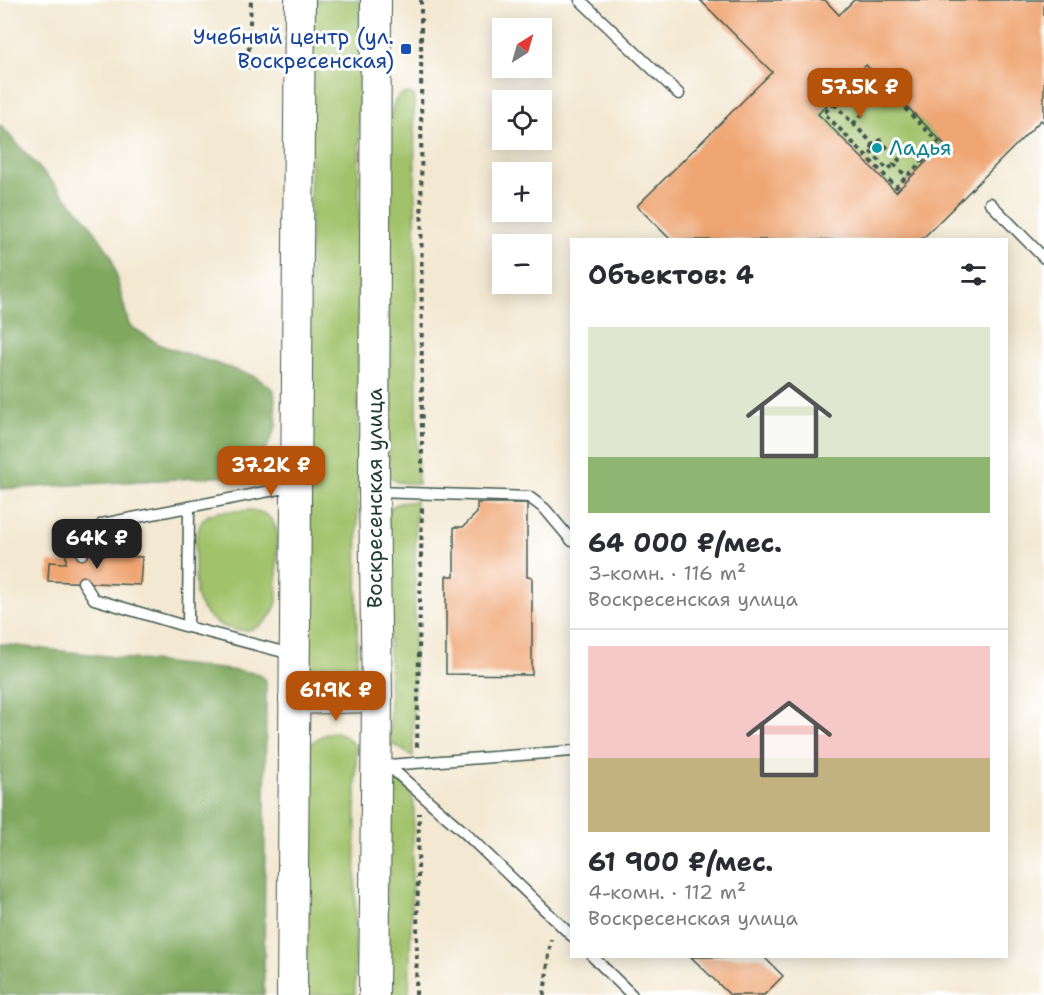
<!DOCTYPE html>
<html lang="ru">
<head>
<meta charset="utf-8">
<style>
	body { margin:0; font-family:"Shantell Sans",sans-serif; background:#f2f2f3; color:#2b2b33; height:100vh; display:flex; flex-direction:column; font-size:22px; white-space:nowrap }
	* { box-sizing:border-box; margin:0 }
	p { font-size:20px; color:#7c7c81 }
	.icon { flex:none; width:33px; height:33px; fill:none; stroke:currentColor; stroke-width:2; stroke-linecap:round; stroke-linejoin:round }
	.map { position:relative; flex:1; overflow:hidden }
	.panel { position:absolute; left:570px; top:238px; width:438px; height:720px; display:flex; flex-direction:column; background:#fff; border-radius:0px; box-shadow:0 3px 15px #0003 }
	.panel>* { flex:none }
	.needle { width:39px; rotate:37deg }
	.tools { position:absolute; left:492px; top:18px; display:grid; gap:12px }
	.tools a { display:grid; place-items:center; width:60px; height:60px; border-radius:0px; background:#fff; box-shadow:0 3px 15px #0003; font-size:30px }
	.price { position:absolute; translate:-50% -51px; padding:0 14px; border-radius:12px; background:#b45309; color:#fff; font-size:20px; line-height:39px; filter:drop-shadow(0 2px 3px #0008) }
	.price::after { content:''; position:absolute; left:50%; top:36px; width:18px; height:14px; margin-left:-9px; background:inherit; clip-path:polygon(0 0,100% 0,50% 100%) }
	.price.selected { background:#222; color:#fff }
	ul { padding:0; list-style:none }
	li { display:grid; align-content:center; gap:12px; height:318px; padding:0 18px }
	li+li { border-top:2px solid #e1e1e2 }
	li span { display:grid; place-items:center; height:186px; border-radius:0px; color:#555 }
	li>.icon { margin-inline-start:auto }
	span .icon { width:108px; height:108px; fill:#fffc; stroke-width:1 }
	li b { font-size:26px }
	h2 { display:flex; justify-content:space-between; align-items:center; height:72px; padding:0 18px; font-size:26px }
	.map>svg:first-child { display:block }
	.green { fill:#a1c26a; stroke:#60804f; stroke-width:1.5 }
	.forest { fill:#80a85e; stroke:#507249; stroke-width:1.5 }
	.building { fill:#efa673; fill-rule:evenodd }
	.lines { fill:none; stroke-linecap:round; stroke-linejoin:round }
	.lane-casing { stroke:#3f574c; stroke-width:13 }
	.secondary-casing { stroke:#3f574c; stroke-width:32 }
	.path { stroke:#3f574c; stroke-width:4; stroke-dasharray:4.5 4.5; stroke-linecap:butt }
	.lane { stroke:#fff; stroke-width:10 }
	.secondary { stroke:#fff; stroke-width:30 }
	.transit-dot { fill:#1a4fb4; stroke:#fff; stroke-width:2 }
	.culture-dot { fill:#0f9aa8; stroke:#fff; stroke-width:2 }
	.labels { text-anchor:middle; stroke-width:6; stroke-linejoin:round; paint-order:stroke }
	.transit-label { font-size:21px; fill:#164399; stroke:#fff; text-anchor:end }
	.culture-label { font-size:21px; fill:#0d838f; stroke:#fff; text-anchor:start }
	.street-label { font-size:21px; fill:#1f3d34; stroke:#fff }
</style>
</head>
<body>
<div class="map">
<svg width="1044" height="995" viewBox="0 0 1044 995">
	<rect width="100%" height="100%" fill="#fff"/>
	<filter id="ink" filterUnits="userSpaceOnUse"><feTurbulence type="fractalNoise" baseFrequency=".0167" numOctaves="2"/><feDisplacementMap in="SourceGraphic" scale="12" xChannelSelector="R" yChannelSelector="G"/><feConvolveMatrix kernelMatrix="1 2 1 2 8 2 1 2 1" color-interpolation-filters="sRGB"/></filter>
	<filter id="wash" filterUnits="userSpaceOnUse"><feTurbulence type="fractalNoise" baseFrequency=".008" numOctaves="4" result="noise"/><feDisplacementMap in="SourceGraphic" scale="24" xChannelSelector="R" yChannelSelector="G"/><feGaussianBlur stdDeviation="1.35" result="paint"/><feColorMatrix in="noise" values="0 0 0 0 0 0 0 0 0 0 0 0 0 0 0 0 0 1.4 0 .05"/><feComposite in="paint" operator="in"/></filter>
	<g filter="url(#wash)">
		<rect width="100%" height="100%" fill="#f3e8d1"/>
		<g class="green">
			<path d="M311 0H360L357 661C349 684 321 692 309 668Z"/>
			<path d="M866 65 944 144 896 192 818 114Z"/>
			<path d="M408 93 414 95 418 484 397 482 388 475V134C391 119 389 95 408 93Z"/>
			<path d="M416 501 413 757 393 744 390 739 388 509 399 503Z"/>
			<path d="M250 510C265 512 273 516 277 532V602C264 647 207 634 196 595 196 575 190 528 207 516 218 509 238 512 250 510Z"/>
			<path d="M336 732C346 735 351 740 356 749L355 995H306L307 749C315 739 322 733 336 732Z"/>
			<path d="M391 779C405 781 412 793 414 806L409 995H383Z"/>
		</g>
		<g class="forest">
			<path d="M0 125 87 220 111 255 129 325 160 345 254 376 274 390 277 425 268 446 255 464 232 476 0 489Z"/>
			<path d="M0 644 256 673 266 680 264 995H0Z"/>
		</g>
		<g id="blocks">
			<g class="building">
				<path d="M700 0H825L839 15 854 0H1044V123L1041 120 921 240H671L637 206 772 72ZM866 65 944 144 896 192 818 114Z"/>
				<path d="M477 503H527V577H532V675L446 674V576H454V527H463L477 513Z"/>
				<path d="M66 553 142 557 140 585 48 581 49 562 66 563Z"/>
				<path d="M691 957H764L783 976 764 995H730Z"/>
			</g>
		</g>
	</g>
	<g filter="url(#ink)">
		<use href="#blocks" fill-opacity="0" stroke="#3f574c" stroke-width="1.5"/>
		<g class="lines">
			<g class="lane-casing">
				<g id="lane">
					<path d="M580 0 679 94"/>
					<path d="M990 203 1044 258"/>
					<path d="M375 492 529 497 545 509 572 541"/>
					<path d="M82 554 102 524 295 486"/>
					<path d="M83 582 94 599 188 627 291 654"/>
					<path d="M188 627 189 507"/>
					<path d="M382 760 465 833 572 936"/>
					<path d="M388 765 572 751"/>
					<path d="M593 957 632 995"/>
				</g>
			</g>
			<g class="secondary-casing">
				<g id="secondary">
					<path d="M294 699 377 697"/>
					<path d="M292 995 300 0"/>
					<path d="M374 995 377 697 374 491 376 0"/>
				</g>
			</g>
			<g class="path">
				<path d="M421 0 422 477"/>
				<path d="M248 69 251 0"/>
				<path d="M867 70 940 144 896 187 824 113Z"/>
				<path d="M834 104 874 145 880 140 899 160 894 164 907 177"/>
				<path d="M853 124 865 112"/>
				<path d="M874 145 869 150 888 170 894 164"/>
				<path d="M417 747 422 508"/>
				<path d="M416 995 419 813"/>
				<path d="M544 995 551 939"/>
			</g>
			<use href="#lane" class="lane"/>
			<use href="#secondary" class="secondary"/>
		</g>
	</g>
	<rect class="transit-dot" x="400" y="43" width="12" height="12" rx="3"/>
	<circle class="culture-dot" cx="877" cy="148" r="6"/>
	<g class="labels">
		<g class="transit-label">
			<text x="394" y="44">Учебный центр (ул.<tspan x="394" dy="24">Воскресенская)</tspan></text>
		</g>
		<g class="culture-label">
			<text x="889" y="155">Ладья</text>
		</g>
		<g class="street-label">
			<text transform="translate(375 498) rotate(-90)" y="7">Воскресенская улица</text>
		</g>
	</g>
</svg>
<div class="tools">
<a><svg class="needle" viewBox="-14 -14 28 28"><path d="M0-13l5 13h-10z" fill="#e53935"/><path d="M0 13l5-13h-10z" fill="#7c7c81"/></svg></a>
<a><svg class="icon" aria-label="locate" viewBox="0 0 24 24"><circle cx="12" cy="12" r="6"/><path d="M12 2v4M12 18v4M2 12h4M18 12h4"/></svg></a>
<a>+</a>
<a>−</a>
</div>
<b class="price" style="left:860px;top:119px">57.5K ₽</b>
<b class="price" style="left:271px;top:497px">37.2K ₽</b>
<b class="price selected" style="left:97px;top:570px">64K ₽</b>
<b class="price" style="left:336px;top:722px">61.9K ₽</b>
<section class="panel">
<h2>Объектов: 4<svg class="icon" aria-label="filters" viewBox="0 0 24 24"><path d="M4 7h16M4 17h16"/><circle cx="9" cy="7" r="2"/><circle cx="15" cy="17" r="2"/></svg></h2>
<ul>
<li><span style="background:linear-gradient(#dfe7d0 70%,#8fb573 0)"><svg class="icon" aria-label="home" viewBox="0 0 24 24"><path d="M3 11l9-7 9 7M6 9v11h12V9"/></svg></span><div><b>64 000 ₽/мес.</b><p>3-комн. · 116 m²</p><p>Воскресенская улица</p></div></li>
<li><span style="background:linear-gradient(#f6c9c9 60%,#c2b280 0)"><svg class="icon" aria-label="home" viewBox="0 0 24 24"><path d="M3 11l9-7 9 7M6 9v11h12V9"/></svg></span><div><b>61 900 ₽/мес.</b><p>4-комн. · 112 m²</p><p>Воскресенская улица</p></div></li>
</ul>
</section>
</div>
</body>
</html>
